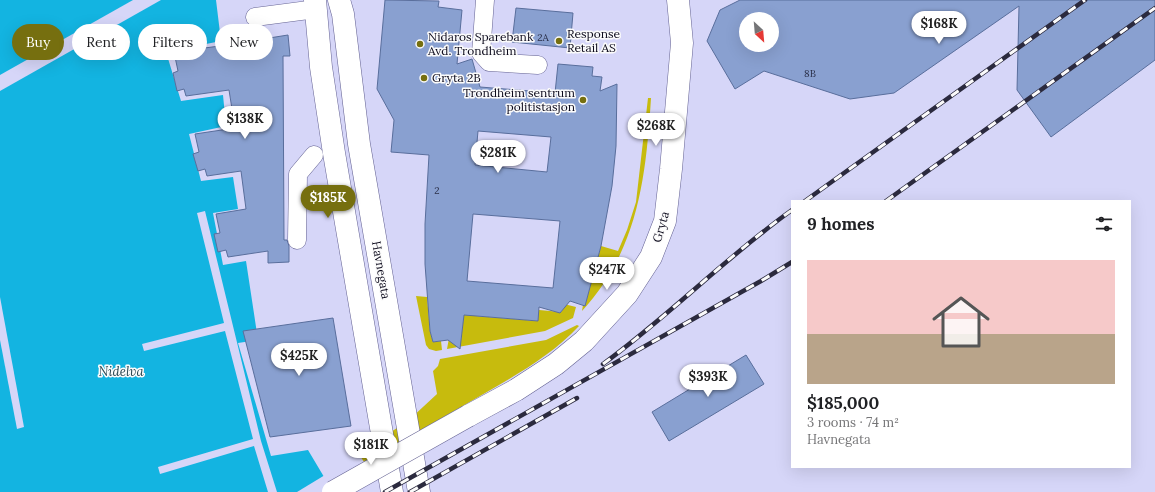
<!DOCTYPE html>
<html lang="en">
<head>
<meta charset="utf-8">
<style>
	body { margin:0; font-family:Lora,serif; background:#f6f6f6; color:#202124; height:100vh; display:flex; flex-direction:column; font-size:15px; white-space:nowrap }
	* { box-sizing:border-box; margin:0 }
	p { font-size:13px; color:#757577 }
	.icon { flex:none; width:22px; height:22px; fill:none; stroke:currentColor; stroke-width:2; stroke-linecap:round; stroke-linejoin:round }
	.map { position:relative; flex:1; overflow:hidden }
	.panel { position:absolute; left:791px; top:200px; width:340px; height:268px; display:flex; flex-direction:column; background:#fff; border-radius:0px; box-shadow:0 4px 16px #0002 }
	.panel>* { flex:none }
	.hud { position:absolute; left:12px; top:24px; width:380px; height:36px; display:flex; gap:8px }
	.needle { width:26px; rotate:154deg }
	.tools { position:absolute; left:739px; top:12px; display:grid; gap:8px }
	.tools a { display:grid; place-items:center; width:40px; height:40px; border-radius:50%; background:#fff; box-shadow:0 4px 16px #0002; font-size:20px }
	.price { position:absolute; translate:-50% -34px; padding:0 9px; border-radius:14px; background:#fff; color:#222; font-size:13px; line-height:26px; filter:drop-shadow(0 1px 2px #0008) }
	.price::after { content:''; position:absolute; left:50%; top:24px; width:12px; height:9px; margin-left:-6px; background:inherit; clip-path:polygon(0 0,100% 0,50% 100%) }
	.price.current { background:#766f0f; color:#fff }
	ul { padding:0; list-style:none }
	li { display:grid; align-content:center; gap:8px; height:212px; padding:0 16px }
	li+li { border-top:1px solid #e0e0e0 }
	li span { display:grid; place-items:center; height:124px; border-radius:0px; color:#555 }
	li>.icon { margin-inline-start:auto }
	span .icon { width:72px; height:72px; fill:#fffc; stroke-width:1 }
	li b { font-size:17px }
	h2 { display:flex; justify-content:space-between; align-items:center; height:48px; padding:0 16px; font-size:17px }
	.tag { padding:0 14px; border-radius:18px; background:#fff; box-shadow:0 4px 16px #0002; font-size:14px; line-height:36px }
	.tag.current { background:#766f0f; color:#fff }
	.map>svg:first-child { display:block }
	.green { fill:#c7bb0d }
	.water { fill:#13b4e1 }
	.pier { fill:#d6d6f8 }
	.building { fill:#89a0d0; stroke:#596e9c; fill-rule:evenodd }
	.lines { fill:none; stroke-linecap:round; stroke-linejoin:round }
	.minor-casing { stroke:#636192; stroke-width:19 }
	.major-casing { stroke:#636192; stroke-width:23 }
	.minor { stroke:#fff; stroke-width:18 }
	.major { stroke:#fff; stroke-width:22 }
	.rail-casing { stroke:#2b2a3e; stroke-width:4.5 }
	.rail { stroke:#fbfbfb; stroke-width:3; stroke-dasharray:9; stroke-linecap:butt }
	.major-bridge-casing { stroke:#636192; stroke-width:23; stroke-linecap:butt }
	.major-bridge { stroke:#fff; stroke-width:22 }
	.poi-dot { fill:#766f0f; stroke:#fbfbfb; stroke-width:1.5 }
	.labels { text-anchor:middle; stroke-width:3; stroke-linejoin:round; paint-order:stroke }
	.number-label { font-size:10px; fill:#2b3049 }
	.poi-label { font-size:12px; fill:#0c0a1c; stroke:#fbfbfb; text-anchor:start }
	.street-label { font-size:12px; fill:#0c0a1c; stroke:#fbfbfb }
	.water-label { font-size:13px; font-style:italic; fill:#2c4954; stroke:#fbfbfb }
</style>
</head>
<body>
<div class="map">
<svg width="1155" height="492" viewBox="0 0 1155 492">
	<rect width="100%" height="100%" fill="#d6d6f8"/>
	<g class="green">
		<path d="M648 98H651C646 178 638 250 582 311L583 305H585L601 246 618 251 627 230 636 202Z"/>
		<path d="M416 296 427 297 430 331 433 342 441 341 442 350 436 351 429 349 426 345Z"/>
		<path d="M564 304 576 307 573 318 545 331 447 349 449 338 458 343 461 340 464 314H476V316L537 321 539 310 561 312 563 309Z"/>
		<path d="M577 325 579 326C551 356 516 375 480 396 442 418 403 440 364 462L359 454 410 419 437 394 433 371 438 366 440 359 546 340Z"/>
	</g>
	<path class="water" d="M0 0H216L221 41 166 52 181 101 223 95 226 126 189 134 201 181 233 177 238 209 213 213 223 265 246 261 258 340 238 343 271 456 308 450 333 492H0Z"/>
	<g class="pier">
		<path d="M133 0H161L0 91V75Z"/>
		<path d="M205 211 261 441 277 492H268L254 446 160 474 158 467 253 439 225 331 144 351 142 344 224 323 197 213Z"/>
		<path d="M0 297 24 427 17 429 0 340Z"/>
		<path d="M325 475 335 492H297Z"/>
	</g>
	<g class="building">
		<path d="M385 0 439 1 438 7 462 10 457 64 472 59 480 87 555 93 558 64 593 67 592 76 602 77 600 91 617 84 616 146 612 186 601 246 585 306 570 301 560 313 539 307 538 321 464 315 460 349 448 340 433 342 430 331 425 264V224L429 155 391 152 394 120 377 89ZM478 131 551 137 547 172 475 165ZM473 214 560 221 553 288 467 281Z"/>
		<path d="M740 0H1155V60L1051 137 1017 90 1019 6 894 93 850 99 764 71 735 89 707 41 720 10ZM746 19H772V45H746Z"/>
		<path d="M516 8 573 13 570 48 512 42Z"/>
		<path d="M288 35 290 56H283L284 240H287L289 246V262L268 263V251L228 257 226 250 218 252 214 234 220 233 216 214 246 209 241 171 207 176 205 169 198 171 193 154 199 152 195 134 235 128 229 90 186 96 184 89 177 91 173 73 178 71 174 52 235 44 236 54 263 50V39Z"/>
		<path d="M333 318 351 426 270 437 243 331Z"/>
		<path d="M746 355 764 384 669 441 652 412Z"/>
	</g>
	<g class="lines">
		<g class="minor-casing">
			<g id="minor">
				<path d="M485 0 481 53 489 62 538 65"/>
				<path d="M255 17 316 9"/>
				<path d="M297 240 298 174 314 155"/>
			</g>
		</g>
		<g class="major-casing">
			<g id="major">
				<path d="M315 0 321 67 334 153 392 492"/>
				<path d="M339 0 343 14 359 144 419 492"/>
				<path d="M468 416 516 390 556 364 584 341 627 294 651 257 665 221 671 169 682 43 678 0"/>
			</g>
		</g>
		<use href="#minor" class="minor"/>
		<use href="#major" class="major"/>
		<g class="rail-casing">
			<g id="rail">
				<path d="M805 201 1085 0"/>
				<path d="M886 201 1155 8"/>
				<path d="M603 364C669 316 726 257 792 210"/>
				<path d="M385 492 761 281 792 262"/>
				<path d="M410 492 577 398"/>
			</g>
		</g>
		<use href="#rail" class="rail"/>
		<g class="major-bridge-casing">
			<path id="major-bridge" d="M333 492 468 416"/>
		</g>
		<use href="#major-bridge" class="major-bridge"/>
	</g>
	<g class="poi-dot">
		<circle cx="559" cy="41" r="4"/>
		<circle cx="420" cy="44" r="4"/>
		<circle cx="424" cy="78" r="4"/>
		<circle cx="583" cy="100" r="4"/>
	</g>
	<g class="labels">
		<g class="number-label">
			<text x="543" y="41">2A</text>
			<text x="810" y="77">8B</text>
			<text x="437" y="194">2</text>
		</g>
		<g class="poi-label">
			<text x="567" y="38">Response<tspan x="567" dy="14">Retail AS</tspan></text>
			<text x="428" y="41">Nidaros Sparebank<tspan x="428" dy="14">Avd. Trondheim</tspan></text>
			<text x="432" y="82">Gryta 2B</text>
			<text x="575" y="97" text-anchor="end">Trondheim sentrum<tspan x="575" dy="14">politistasjon</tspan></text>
		</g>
		<g class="street-label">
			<text transform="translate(661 227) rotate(-74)" y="4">Gryta</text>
			<text transform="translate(381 270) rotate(80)" y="4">Havnegata</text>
		</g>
		<g class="water-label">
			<text x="121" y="376">Nidelva</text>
		</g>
	</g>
</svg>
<div class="tools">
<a><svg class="needle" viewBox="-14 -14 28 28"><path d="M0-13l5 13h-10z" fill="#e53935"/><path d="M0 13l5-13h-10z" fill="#757577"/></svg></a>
</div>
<b class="price" style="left:939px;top:45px">$168K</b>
<b class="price" style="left:245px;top:140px">$138K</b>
<b class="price" style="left:656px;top:147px">$268K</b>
<b class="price" style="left:498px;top:174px">$281K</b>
<b class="price current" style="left:328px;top:219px">$185K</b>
<b class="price" style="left:607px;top:291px">$247K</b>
<b class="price" style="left:299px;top:377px">$425K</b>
<b class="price" style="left:708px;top:398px">$393K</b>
<b class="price" style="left:371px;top:466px">$181K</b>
<div class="hud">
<a class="tag current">Buy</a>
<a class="tag">Rent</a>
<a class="tag">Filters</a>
<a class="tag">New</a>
</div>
<section class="panel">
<h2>9 homes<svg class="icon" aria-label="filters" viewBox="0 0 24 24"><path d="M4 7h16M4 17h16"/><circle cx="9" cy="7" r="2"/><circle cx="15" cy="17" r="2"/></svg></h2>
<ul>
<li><span style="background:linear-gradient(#f6c9c9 60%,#b9a48a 0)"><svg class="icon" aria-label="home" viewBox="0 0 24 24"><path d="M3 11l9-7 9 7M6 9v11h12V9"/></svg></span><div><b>$185,000</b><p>3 rooms · 74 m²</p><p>Havnegata</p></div></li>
</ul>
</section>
</div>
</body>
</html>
